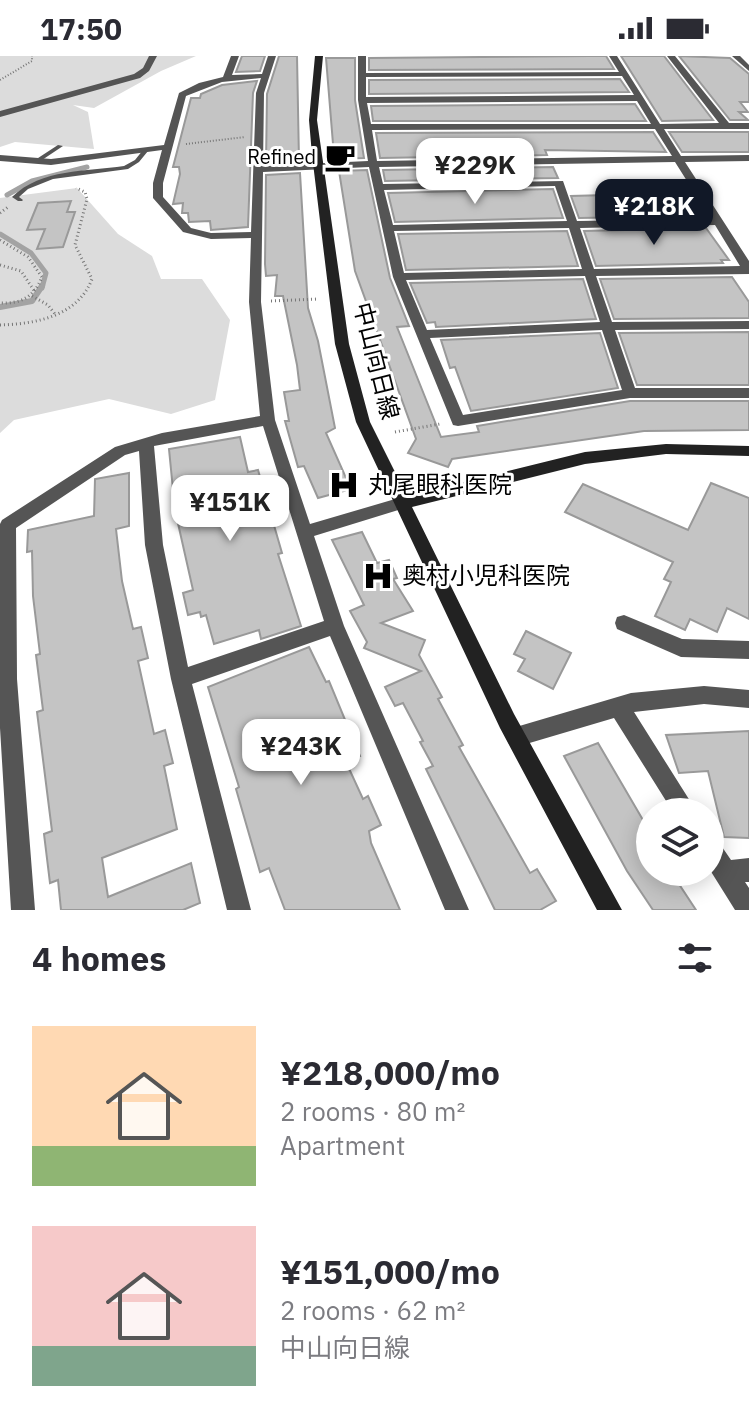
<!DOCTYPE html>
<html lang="en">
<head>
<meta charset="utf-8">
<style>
	body { margin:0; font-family:"IBM Plex Sans","Noto Sans JP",sans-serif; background:#f7f7f7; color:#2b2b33; height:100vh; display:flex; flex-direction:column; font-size:30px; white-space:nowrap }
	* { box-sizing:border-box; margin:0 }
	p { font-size:26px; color:#7c7c81 }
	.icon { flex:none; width:44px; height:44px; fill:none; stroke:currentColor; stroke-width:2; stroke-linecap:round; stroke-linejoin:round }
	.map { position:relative; height:854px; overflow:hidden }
	.panel { display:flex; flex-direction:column; background:#fff; flex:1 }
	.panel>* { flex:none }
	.buttons { position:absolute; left:636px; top:742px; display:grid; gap:16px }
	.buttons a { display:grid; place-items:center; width:88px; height:88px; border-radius:50%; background:#fff; box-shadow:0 4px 20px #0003; font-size:40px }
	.price { position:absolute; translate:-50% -68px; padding:0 18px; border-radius:16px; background:#fff; color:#222; font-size:26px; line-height:52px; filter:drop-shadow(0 2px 4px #0008) }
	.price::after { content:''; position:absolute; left:50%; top:48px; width:24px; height:18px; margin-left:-12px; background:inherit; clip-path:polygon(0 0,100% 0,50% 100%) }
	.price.selected { background:#111827; color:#fff }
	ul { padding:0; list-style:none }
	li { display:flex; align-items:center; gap:24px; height:200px; padding:0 32px }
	li span { display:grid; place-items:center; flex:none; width:224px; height:160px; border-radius:0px; color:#555 }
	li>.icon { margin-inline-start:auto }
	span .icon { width:96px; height:96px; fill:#fffc; stroke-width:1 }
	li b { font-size:34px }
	h2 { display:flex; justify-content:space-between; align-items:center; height:96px; padding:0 32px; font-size:34px }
	.status { display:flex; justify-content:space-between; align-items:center; height:56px; padding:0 40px; background:#fff; direction:ltr }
	.status svg { height:22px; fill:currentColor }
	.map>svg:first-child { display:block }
	.green { fill:#dcdcdc }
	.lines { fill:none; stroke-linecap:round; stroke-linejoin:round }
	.stream-far1 { stroke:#a3a3a3; stroke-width:5 }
	.stream { stroke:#a3a3a3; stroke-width:6 }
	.building { fill:#c4c4c4; stroke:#999; stroke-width:2 }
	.path-far1 { stroke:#777; stroke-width:2; stroke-dasharray:1 2; stroke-linecap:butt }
	.path { stroke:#777; stroke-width:3; stroke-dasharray:1 3; stroke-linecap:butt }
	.lane { fill:#555; fill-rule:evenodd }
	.street { fill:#555; fill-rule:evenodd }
	.secondary { fill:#222; fill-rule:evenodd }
	.labels { text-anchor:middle; stroke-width:6; stroke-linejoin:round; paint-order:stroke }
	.far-poi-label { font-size:20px; fill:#000; stroke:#fff; text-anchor:end }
	.street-label { font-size:24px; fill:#000; stroke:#fff }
	.poi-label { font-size:24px; fill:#000; stroke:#fff; text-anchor:start }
</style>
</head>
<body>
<div class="status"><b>17:50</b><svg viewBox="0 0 49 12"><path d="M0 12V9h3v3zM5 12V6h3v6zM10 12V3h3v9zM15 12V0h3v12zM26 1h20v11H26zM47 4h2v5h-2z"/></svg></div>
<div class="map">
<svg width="749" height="854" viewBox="0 0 749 854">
	<rect width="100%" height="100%" fill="#fff"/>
	<g class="green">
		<path d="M0 0H196L161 15 94 52 73 49 88 56 94 93 15 86 0 91Z"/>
		<path d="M77 132 118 178 152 200 161 223H202L230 264 215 344 171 358 109 343 14 364 0 377V142Z"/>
	</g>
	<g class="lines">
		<g class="stream-far1">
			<path d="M7 139 32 125 87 111"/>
			<path d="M0 178 31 197 46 217 42 232"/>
		</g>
		<path class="stream" d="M0 251 32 245 42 230"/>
	</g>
	<g class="building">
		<path d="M242 0H265L260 15 236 16Z"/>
		<path d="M279 0H297L299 105 266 107 267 38Z"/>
		<path d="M589 0H606L614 13 369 14V2Z"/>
		<path d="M621 0H664L713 64 662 65Z"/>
		<path d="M679 0 730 2 749 18V46H740L748 56H739L748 64H730Z"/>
		<path d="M326 2H355V44L364 102 337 103 334 100Z"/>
		<path d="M620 23 629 36 369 38V24Z"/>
		<path d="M257 25 253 37 248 171 211 174 210 165 189 166 188 157H182L183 147 173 148 180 118 179 111H173L191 42H200L201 38 222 29Z"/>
		<path d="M635 48 646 65H373L371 50Z"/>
		<path d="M653 76 666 96 545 94 547 99 380 102 376 77Z"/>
		<path d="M669 76H749V96H682Z"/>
		<path d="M553 111 558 122 385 125 383 114Z"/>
		<path d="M367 114 390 222 409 270 397 271 441 381 479 376 477 370 630 345H749V374L644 375 452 403 448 411 408 397 416 383 355 215 339 115Z"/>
		<path d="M300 117 308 252 318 285 335 372 326 377 351 433 318 442 304 410 298 411 285 365H289L284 336 300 334 297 309 283 240H275L277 219 266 220 265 208 266 119Z"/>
		<path d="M553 133 563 162 395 166 388 137Z"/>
		<path d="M645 138 651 149 689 148 698 160 579 162 571 140Z"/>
		<path d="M71 145 67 156H75L63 191 37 193 45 173 27 174 38 147Z"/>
		<path d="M706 172 729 204H721L723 207 596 210 584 175Z"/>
		<path d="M567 175 578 210 406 214 398 178Z"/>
		<path d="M732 221 749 246V262L614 263 600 223Z"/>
		<path d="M583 223 596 263 436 271 435 266 427 267 410 227Z"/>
		<path d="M749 276V329H637L619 277Z"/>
		<path d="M600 277 618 332 471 355 455 311 450 312 441 284Z"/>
		<path d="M240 381 248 416 258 414 282 497 278 498 301 570 261 583 259 574 214 588 206 559 201 561 200 556 188 559 183 537 193 534 175 454 169 393Z"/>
		<path d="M129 417V470L116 473 122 525 133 573 141 571 148 602 138 605 154 678 165 674 173 707 164 710 177 773 102 802 108 841 191 807 200 847 183 854H61L58 824 50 827 44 778 52 775 37 656 43 654 36 599 40 598 33 540 32 495 27 496 28 474 94 460 95 423Z"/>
		<path d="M711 427 749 442V563L727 552 717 576 690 563 685 574 655 560 671 526 664 523 673 506 565 456 583 428 688 474Z"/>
		<path d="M362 476 377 507 389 504 397 522 393 523 413 555 381 567 425 584 419 599 442 641 438 643 463 689 459 691 530 817 537 813 556 845 540 854H495L426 713 433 710 420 686 423 685 403 647 395 650 385 631 421 615 364 592 367 586 350 555 364 549 332 484Z"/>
		<path d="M526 575 571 597 553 633 518 615 525 603 514 598Z"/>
		<path d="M309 591 326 626 329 625 360 700 346 706 363 743 368 740 381 769 369 775 371 787 400 854H285L269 812 260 816 236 733 239 731 208 631Z"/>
		<path d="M749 675V782L724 781 708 715 679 717 666 679Z"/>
		<path d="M598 687 650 776V816H671L696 854H653L627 815 564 700Z"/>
	</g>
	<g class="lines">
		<g class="path-far1">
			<path d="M0 24 32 5V0"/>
			<path d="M186 88 245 81"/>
		</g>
		<g class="path">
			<path d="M0 157 8 151"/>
			<path d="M0 184 28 201 42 221C34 241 21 248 0 247"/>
			<path d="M0 209 21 215 35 236"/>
			<path d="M32 240 48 249 55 258"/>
			<path d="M271 245 318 243"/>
			<path d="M0 269C36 268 78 260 92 223L75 189 87 143 85 136 76 132"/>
			<path d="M395 376 440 368"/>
		</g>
		<g class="lane">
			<path d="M58 89 63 90 39 106H35V104Z"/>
			<path d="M143 94 148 95 139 106 128 113 53 123 28 133 19 141 23 144 22 145H18L12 141C42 112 86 116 124 110L135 104Z"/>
		</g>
		<g class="street">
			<path d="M149 0H157L149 15 140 22 0 61V55L134 18 143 12Z"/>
			<path d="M231 0H239L232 19 262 18 268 0H276L264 37 263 110 368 105 358 44V0H366V17L619 16 609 0H617L660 68 719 67 667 0H675L729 67H749V73H664L681 100 749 99V105L685 106 749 205V218L596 220 612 266 749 265V273L615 274 635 332H749V342H630L458 370 453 369 393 221 369 111 263 116 261 246 275 364 310 468 402 441 408 443 410 447 408 451 314 480 344 570 469 854H445L330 580 192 628 251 854H227L171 623 145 489 139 395 125 399 16 472 17 623 35 854H11L0 672V468L2 464 115 391 162 377 260 360 249 246 251 182 211 183 183 176 153 142V127L162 94 51 109 0 105V99L51 103 164 89 179 37 199 27 223 21ZM622 20 634 39 366 41V21ZM261 22 256 37 251 176 211 177 191 172 163 141V127L186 40 222 26ZM637 45 651 68H371L367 47ZM655 73 672 100 377 105 372 74ZM675 106 711 163 577 165 563 125 383 128 379 111ZM555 130 567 165 393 169 384 134ZM715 169 740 210 594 213 580 172ZM569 172 582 213 404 217 394 175ZM585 220 600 266 427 274 406 224ZM602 274 622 334 463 359 430 282ZM263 370 324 565 188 611 163 489 154 390Z"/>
			<path d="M732 0H740L749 9V15Z"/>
			<path d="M624 559 682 583 749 585V603L681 601 617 573 615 567 617 561Z"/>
			<path d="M704 630 749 634V652L704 648 634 656 697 756H673L614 662 516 691 509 688 506 681 509 674 516 671 631 637Z"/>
			<path d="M710 781 718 785 731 804 749 802V826H745L749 832V854H735L710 814Z"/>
		</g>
		<path class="secondary" d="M315 0H323L317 64 349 288 370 366 407 440 585 396 666 388 749 390V400L666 398 585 408 412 451 514 658 622 854H597L500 672 356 366 335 288 312 99 309 64Z"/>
	</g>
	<defs>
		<g id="cafe-bare" transform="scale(2.4)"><path d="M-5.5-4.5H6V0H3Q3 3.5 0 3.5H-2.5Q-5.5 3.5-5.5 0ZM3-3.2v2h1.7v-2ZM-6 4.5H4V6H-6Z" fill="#000" stroke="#fff" stroke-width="2.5" paint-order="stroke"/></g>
		<g id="hospital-bare" transform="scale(2.4)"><path d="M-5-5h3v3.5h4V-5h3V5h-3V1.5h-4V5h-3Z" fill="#000" stroke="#fff" stroke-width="2.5" paint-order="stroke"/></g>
	</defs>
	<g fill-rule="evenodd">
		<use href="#cafe-bare" x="340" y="101"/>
		<use href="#hospital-bare" x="344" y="429"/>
		<use href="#hospital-bare" x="378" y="520"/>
	</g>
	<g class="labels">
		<g class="far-poi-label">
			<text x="316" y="108">Refined</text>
		</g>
		<g class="street-label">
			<text transform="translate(376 305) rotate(76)" y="8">中山向日線</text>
		</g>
		<g class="poi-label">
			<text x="368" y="437">丸尾眼科医院</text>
			<text x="402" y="528">奥村小児科医院</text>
		</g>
	</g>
</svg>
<div class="buttons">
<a><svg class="icon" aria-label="layers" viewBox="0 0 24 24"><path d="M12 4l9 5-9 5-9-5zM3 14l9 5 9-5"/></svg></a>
</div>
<b class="price" style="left:475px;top:150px">¥229K</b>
<b class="price selected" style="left:654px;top:191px">¥218K</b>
<b class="price" style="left:230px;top:487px">¥151K</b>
<b class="price" style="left:301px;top:731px">¥243K</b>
</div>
<section class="panel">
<h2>4 homes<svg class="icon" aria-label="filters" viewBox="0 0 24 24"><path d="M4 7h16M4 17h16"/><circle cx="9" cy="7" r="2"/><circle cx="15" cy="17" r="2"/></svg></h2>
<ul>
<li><span style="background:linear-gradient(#ffd9b3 75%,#8fb573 0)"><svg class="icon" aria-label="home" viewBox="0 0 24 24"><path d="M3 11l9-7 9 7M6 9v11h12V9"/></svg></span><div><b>¥218,000/mo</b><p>2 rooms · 80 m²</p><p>Apartment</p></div></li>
<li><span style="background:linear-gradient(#f6c9c9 75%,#7fa58c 0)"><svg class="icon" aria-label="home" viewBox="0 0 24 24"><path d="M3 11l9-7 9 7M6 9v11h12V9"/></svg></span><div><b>¥151,000/mo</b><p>2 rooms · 62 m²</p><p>中山向日線</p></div></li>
</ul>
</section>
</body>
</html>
